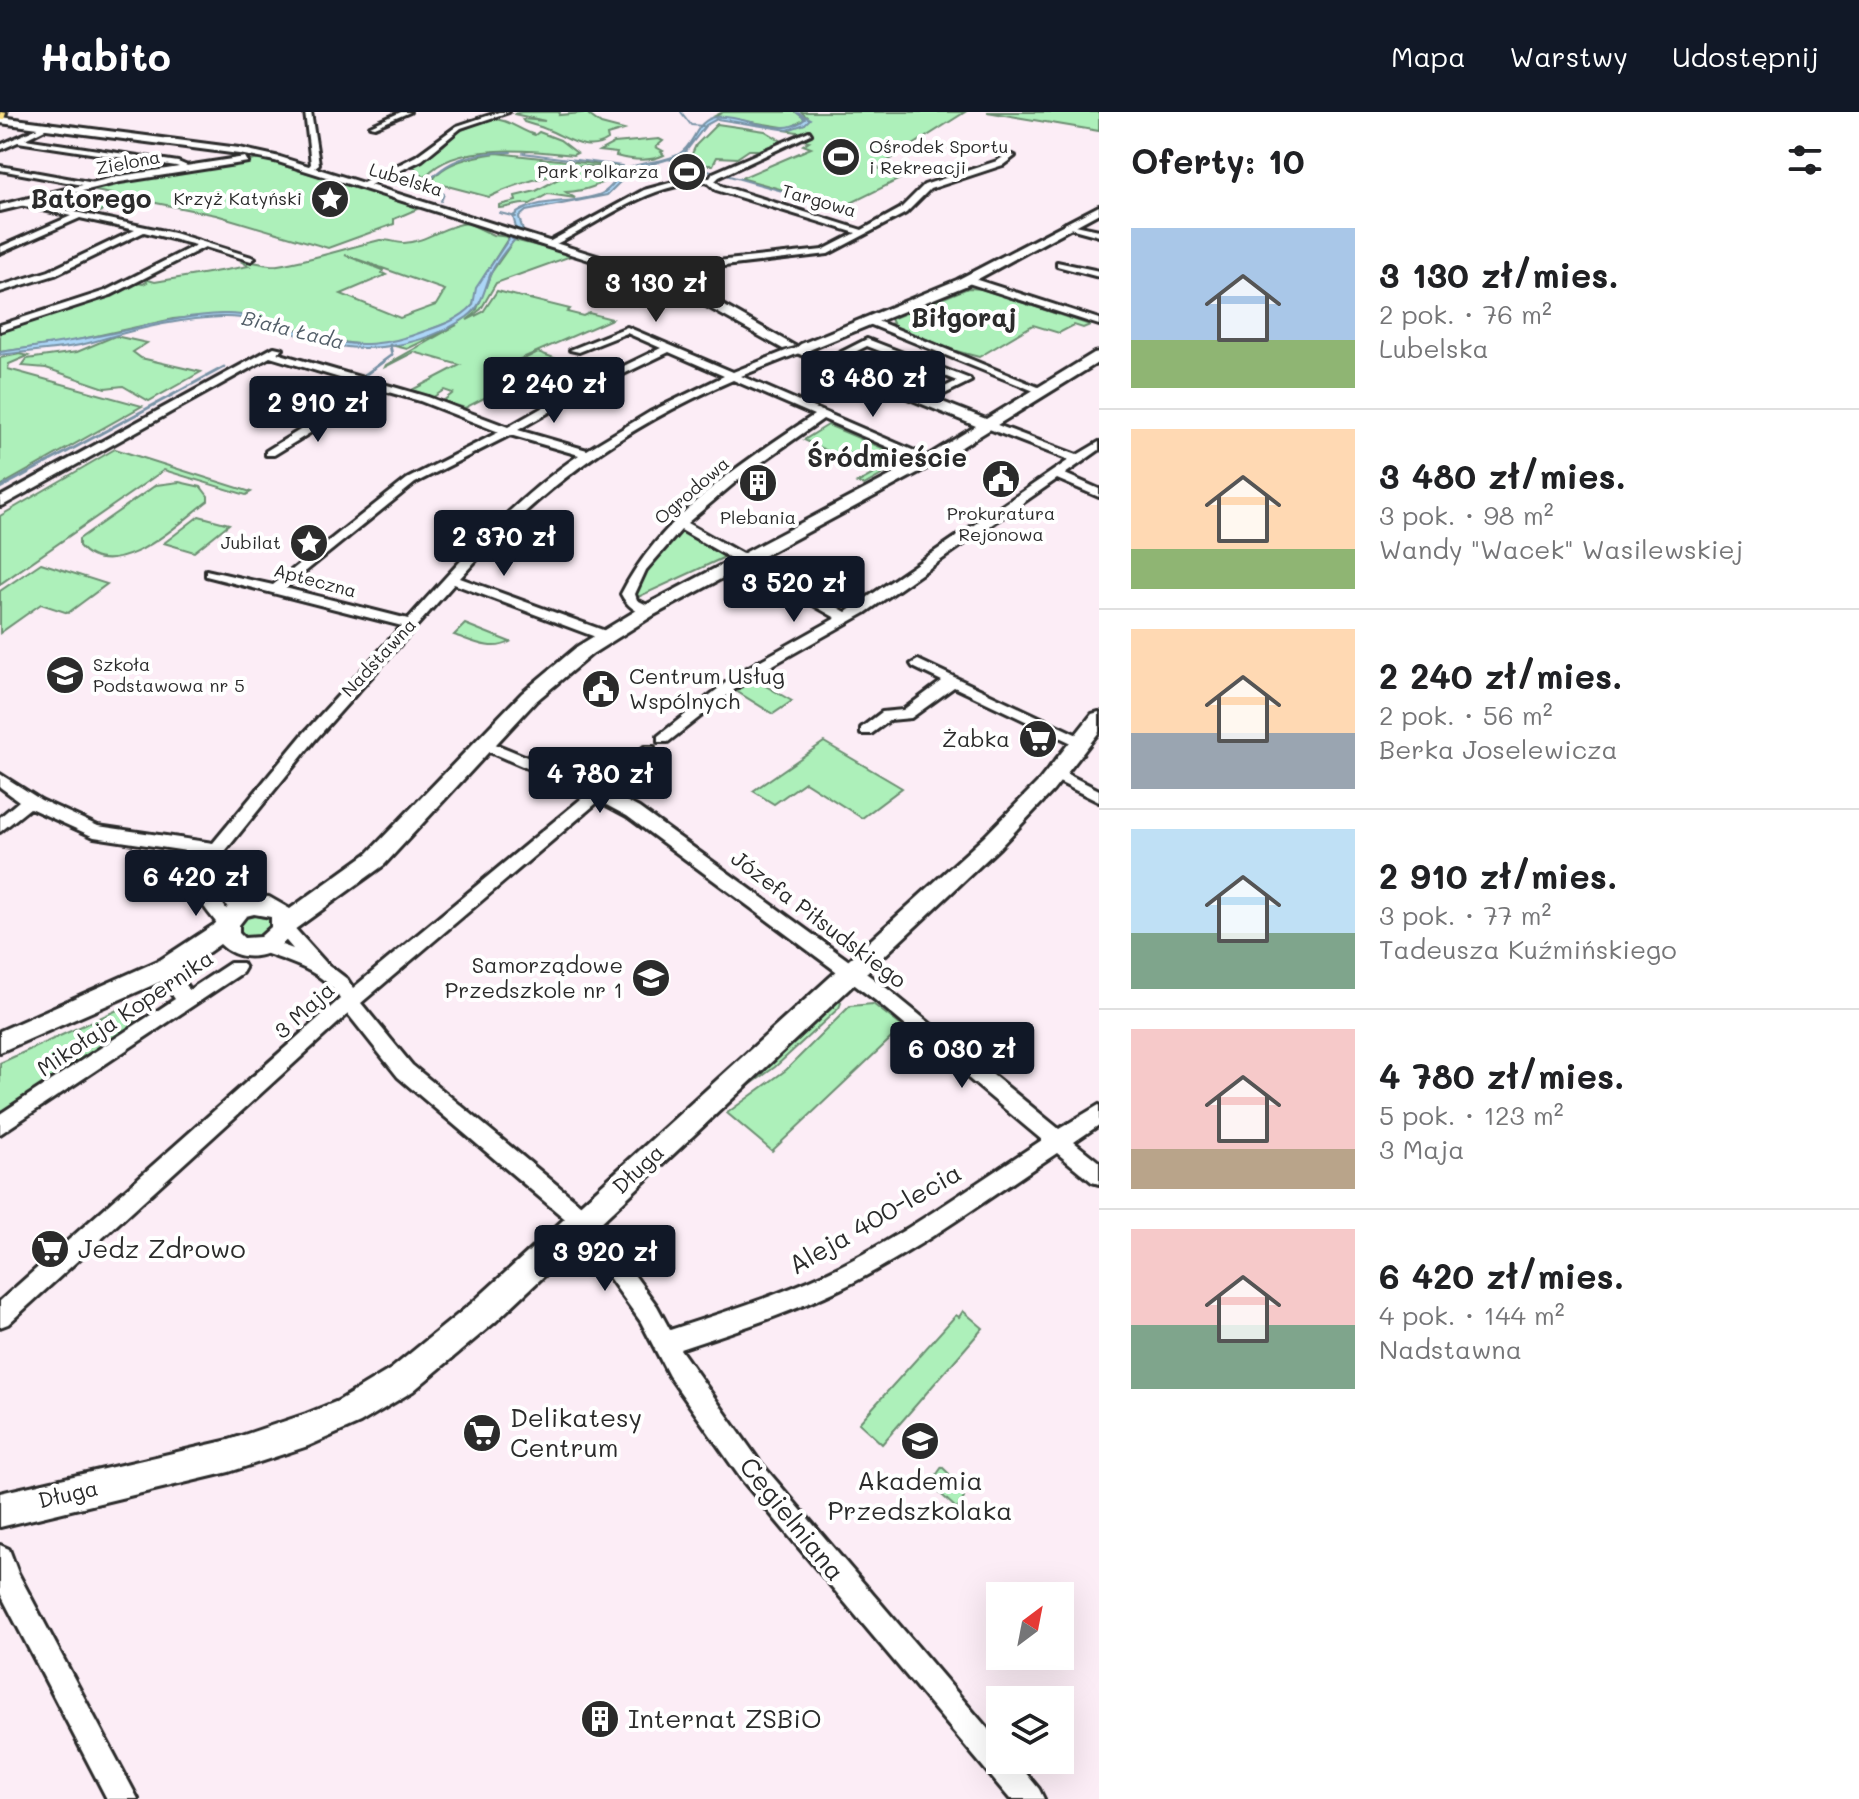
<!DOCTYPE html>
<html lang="pl">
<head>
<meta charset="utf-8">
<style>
	body { margin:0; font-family:Mali,sans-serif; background:#f6f6f6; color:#202124; height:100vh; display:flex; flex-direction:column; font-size:30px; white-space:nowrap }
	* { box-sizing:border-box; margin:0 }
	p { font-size:26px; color:#757577 }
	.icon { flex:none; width:44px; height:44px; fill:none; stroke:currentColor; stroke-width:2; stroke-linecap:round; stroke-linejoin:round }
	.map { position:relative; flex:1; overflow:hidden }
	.panel { display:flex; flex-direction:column; background:#fff; width:760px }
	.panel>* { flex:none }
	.needle { width:52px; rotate:32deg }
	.fabs { position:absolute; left:986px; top:1470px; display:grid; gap:16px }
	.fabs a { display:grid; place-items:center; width:88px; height:88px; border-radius:0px; background:#fff; box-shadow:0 8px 32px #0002; font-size:40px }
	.price { position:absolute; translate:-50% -68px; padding:0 18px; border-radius:8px; background:#111827; color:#fff; font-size:26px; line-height:52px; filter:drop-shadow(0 2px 4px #0008) }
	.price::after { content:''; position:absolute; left:50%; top:48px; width:24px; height:18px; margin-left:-12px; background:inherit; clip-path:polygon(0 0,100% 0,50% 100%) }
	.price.on { background:#222; color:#fff }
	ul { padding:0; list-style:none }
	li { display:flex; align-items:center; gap:24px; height:200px; padding:0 32px }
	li+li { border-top:2px solid #e0e0e0 }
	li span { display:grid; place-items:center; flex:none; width:224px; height:160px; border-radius:0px; color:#555 }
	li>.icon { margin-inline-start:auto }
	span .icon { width:96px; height:96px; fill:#fffc; stroke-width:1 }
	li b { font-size:34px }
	h2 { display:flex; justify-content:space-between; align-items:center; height:96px; padding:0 32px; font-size:34px }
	header { display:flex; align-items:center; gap:48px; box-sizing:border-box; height:112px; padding:0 40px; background:#111827; color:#fff }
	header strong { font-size:38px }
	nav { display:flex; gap:44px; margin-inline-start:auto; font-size:28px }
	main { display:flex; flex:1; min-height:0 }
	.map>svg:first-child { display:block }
	.green { fill:#adf0ba; stroke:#6c8e72; stroke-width:2; fill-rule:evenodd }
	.water { fill:#acd6f7; stroke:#7892a5; stroke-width:2 }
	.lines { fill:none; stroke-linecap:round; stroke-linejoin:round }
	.stream-far1 { stroke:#7892a5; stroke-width:2 }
	.stream { stroke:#7892a5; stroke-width:3 }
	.minor-casing { stroke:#2b2b2b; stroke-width:6 }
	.tertiary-casing { stroke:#2b2b2b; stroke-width:6 }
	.primary-casing { stroke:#2b2b2b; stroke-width:6 }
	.minor { fill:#fff; fill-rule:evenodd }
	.tertiary { fill:#fff; fill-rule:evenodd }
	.primary { fill:#fce080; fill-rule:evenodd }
	.labels { text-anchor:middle; stroke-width:8; stroke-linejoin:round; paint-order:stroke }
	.far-poi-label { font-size:18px; fill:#2b2b2b; stroke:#fff; text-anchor:end }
	.far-street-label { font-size:18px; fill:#2b2b2b; stroke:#fff }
	.far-water-label { font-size:20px; font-style:italic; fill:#525e68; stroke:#fff }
	.poi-label { font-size:22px; fill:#2b2b2b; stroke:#fff; text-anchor:end }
	.street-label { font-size:22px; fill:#2b2b2b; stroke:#fff }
	.far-district-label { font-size:26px; font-weight:bold; fill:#2b2b2b; stroke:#fff }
	.near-street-label { font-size:26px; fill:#2b2b2b; stroke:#fff }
	.near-poi-label { font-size:26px; fill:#2b2b2b; stroke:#fff; text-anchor:start }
</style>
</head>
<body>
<header>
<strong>Habito</strong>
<nav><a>Mapa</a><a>Warstwy</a><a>Udostępnij</a></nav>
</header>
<main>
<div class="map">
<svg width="1099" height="1687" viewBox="0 0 1099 1687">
	<rect width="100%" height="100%" fill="#fcedf6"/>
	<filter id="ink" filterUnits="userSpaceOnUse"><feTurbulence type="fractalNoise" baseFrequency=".0125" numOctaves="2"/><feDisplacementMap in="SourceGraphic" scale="16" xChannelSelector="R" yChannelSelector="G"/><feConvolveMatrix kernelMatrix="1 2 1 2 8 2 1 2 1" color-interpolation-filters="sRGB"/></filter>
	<g filter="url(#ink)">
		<g class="green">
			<path d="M521 0H560L559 3 593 0 589 3 601 12 624 18 607 23 608 28C587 42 568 26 548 18 540 14 532 13 524 10L522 7 545 9 514 2Z"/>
			<path d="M723 0H796L805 7 789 16 715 4Z"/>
			<path d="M801 0H965L877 56 904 65 843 95 741 66 811 36 803 33 809 29 802 28 811 22 784 18 805 12 807 5Z"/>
			<path d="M987 0H1099V19Z"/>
			<path d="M489 7C508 6 518 18 535 23L539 20 560 28 577 41 573 43C538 39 455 29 426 64L427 75 422 77 412 74 426 67 412 53 443 34 457 20Z"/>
			<path d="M717 12 765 19 782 29 760 38H749L737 46 717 45 713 53H702L699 48 680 47 691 44 696 33Z"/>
			<path d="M659 27 663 29 656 35 663 39 661 40 664 43C650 50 631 48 616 44L617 41 599 39 614 31Z"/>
			<path d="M497 41 621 55 577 54V57C588 61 599 61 608 58L615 60V64C599 73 587 79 566 80L575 86 548 82 530 92C521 90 509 96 499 96V93L516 89 515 84 536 79 560 66C547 60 503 78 489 85L432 70C441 50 476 44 497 41Z"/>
			<path d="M261 47 422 95 394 107V112L328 136 216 103 91 78 79 81 123 90 97 101 43 90 38 91 103 106 101 107 33 91 106 73Z"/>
			<path d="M468 111 493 123 509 125 483 166 473 193 467 200 450 210 395 231 362 233 330 228 273 209 225 202 173 207 64 231 0 240V217L97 189 137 171 143 172 147 170 145 167 155 170 249 154 242 150C253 147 265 155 278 153 312 148 346 136 380 128 387 127 396 131 404 131 427 130 444 113 468 111ZM345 143 445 178 436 193 400 206 341 182 386 163 382 161 383 158Z"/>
			<path d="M514 128 574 143 496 171 481 197 467 208 483 200 497 179 570 197 567 200 583 204 589 201 612 207 504 254 506 256 538 240 554 246 523 262 527 264 465 296 443 289 453 281 444 278 432 286 412 278 460 253 414 240 385 255 386 253 457 213 407 237 395 234 461 209 477 197 491 161Z"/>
			<path d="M968 176 982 177 1090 213 1083 216 1074 213 1059 221 1033 213 979 245 956 239 888 212 893 211 891 207Z"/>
			<path d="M115 224 147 231 133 240 141 246 201 260 149 289 123 274 105 276 46 256 22 254 27 247 77 240Z"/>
			<path d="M20 242 28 244 9 252 8 257 142 294 0 374V246Z"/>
			<path d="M828 313 906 346 908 348 864 373 857 371 888 354 857 340 840 345 804 328Z"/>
			<path d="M115 337 251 380 246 383 164 358 0 472V404Z"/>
			<path d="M179 370 201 375 208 384V389C179 411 114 475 79 434V427L156 373Z"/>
			<path d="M199 404 229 412 194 440 164 431Z"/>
			<path d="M687 419 727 444 636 486 634 481C646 458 660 424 687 419Z"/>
			<path d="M41 451 107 472 68 501 41 492 0 521V479Z"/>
			<path d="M465 512 510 530C492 540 472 529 454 523Z"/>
			<path d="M755 568 792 589 773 602 736 579Z"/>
			<path d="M824 630 902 676 862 706 805 670 774 692 753 679Z"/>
			<path d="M251 803 270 807 272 814 262 825H246L239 820 242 808Z"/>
			<path d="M838 889 841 891 839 896 775 955 740 980Z"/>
			<path d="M873 892 903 915 772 1039 727 1001 786 958 850 894Z"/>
			<path d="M126 894 138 916 40 981 28 983 0 1001V951Z"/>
			<path d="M963 1199 983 1216 882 1332 859 1311 956 1203 959 1205Z"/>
			<path d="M942 1355 963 1375 964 1386 957 1397 930 1372Z"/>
		</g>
		<path class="water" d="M796 0 810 7 805 12 788 18 717 7 706 13 683 43 632 58 607 83 526 99 519 105 523 119C511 131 497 148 490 163 484 179 482 194 467 205 424 234 366 244 316 229 284 219 257 204 222 205 180 206 136 217 96 229 66 238 31 239 0 243V240C35 235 68 230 103 223 143 215 182 203 223 202 258 201 286 216 318 225 356 237 389 233 425 219 443 213 460 207 473 193L476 176 516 116 513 104C536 84 573 94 601 82 613 77 616 64 627 57 641 49 663 51 679 42 696 32 695 8 716 5 744 2 782 28 805 7Z"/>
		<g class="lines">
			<g class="stream-far1">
				<path d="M681 0 691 13 703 14"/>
				<path d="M523 41 622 54"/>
				<path d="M668 47 715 60"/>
				<path d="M726 63 842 96"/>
				<path d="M441 89 444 82 426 73C447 45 478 40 511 40"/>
				<path d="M500 101 516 105"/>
				<path d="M512 127 526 129"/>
			</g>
			<g class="stream">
				<path d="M362 265 392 243 390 233"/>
				<path d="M0 376 224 255"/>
			</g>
			<g class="minor-casing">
				<g id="minor">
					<path d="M305 0H311L319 52 310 59 306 57 311 52Z"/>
					<path d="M401 0H410L375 15 370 14Z"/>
					<path d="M499 0H509L461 16 422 48 366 75 359 73 416 44 457 14Z"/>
					<path d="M49 11 51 14 25 27 178 50 192 56 188 58 176 54 18 30 0 38V33Z"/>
					<path d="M809 19 811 22 719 65 715 69 722 74 862 118 900 97 924 73 997 49 1008 42 1015 44 1003 53 930 77 906 101 828 142 707 156 652 169V165L707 150 823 138 856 121 716 78 707 70C649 71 605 108 554 133L547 131 644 78 688 66H710L713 61Z"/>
					<path d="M0 54 94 71 98 73 94 75 0 58Z"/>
					<path d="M23 89 174 121 255 146 251 149 205 135 111 183 0 219V213L105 179 196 133 144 120 55 163 0 180V174L49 159 135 118 80 106 0 141V135L71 104 20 93Z"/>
					<path d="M1066 111 1099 118V124L1066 115Z"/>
					<path d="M1057 150 1099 159V165L1057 154Z"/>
					<path d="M968 165 1099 207V213L965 170Z"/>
					<path d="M864 206H870L1048 279 1039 281 864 210Z"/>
					<path d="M627 215 733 260 791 237H799V241L741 264 933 347V351H925L823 307 745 362 687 411 846 500 1069 348 984 315V311H992L1077 343 1099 330V338L1065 362 1099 377V385L1057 367 865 501 748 567 668 630H658V624L738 561 836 506 681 418 646 458 635 482 637 488 653 496V502C639 504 627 494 621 482 661 403 742 351 814 303L733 268C621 317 541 375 460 466L611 521V527H601L454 472 315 628 222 743 229 775 256 795 247 801C231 797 221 792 213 778L236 811 233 816H221C199 789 186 776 206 742L94 725 30 696 0 720V705L19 689 0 675V662L41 688 98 714 213 731 304 621 402 514 206 464V458L273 473 407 367 499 320 420 289 353 270 335 281 354 290V294L274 343H266V339L342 292 322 281 343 267 270 245 4 393 0 394V385L274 235 283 237 277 241 428 285 508 315 568 281 661 236 627 221 579 240 570 238ZM669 240 724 264 650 300 587 338 518 318 576 285ZM510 323 579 343C513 388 461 448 408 507L285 476 415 371Z"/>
					<path d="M867 227 970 267 971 269 926 291 922 290V286L957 269 867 234 831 252 822 250Z"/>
					<path d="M918 548 1086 627 1089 630 1081 635 1076 633 954 575 911 606 890 608 871 622H861V616L882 600 903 598 942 569 913 555 911 552Z"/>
					<path d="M483 627 597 674 644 635H654V643L609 680 639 696 889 878 1059 1017 1099 993V1013L1074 1030 1099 1050V1072L1092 1070 1057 1041C987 1087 916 1140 840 1177 788 1202 734 1219 680 1237L760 1350 1000 1631V1648H1015L1039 1677 1044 1687H1010L742 1368 669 1264 641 1210 570 1111 398 965 348 902 8 1212 0 1215V1189L340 887C324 858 288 850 259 839L256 834 259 829 265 827 293 837 275 816 278 811H290L326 851 347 867 353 876 587 682 478 635 475 632ZM599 689 627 704 875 888 1042 1028C971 1074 901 1126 824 1162 774 1185 722 1201 670 1218L657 1194 586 1097 412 953 361 891Z"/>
					<path d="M1057 657 1099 678V690L1051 666 1049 662 1051 658Z"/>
					<path d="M183 846 189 848 192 853 182 865 189 878 230 851H242L245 856 242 861 0 1022V1002L175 887 163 870C164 858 171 850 183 846Z"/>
					<path d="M0 1433 9 1437 18 1461 138 1687H107L0 1481Z"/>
				</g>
			</g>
			<g class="tertiary-casing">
				<g id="tertiary">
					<path d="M0 5 239 36 280 45 629 154 714 188 795 234 783 237 706 194 621 158 275 49 239 42 0 11Z"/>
					<path d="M245 45 248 50 120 70 0 99V93L120 64Z"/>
					<path d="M1099 94V101L965 174 809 238 986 307 1094 241 1099 240V250L934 352 654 503 592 542 536 589 384 753 294 818C279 844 243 855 220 832L178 862 0 940V919L160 848 215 812 230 792 253 784 269 785 290 797 368 741 522 581 578 534 642 495 924 346 976 314 792 239 801 232 957 168ZM254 802 271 805V815L260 825 244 826 239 821V813L246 804Z"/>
					<path d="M1099 600V620L1053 679 1000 735 494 1211 413 1279 360 1311 308 1334 229 1360 0 1415V1381L229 1328 306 1302 338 1289 391 1257 472 1191 984 725 1039 669 1092 602Z"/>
				</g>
			</g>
			<g class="primary-casing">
				<path id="primary" d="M0 0 6 1 4 7 0 8Z"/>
			</g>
			<use href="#minor" class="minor"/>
			<use href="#tertiary" class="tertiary"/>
			<use href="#primary" class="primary"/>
		</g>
	</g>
	<defs>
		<g id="stadium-disc" transform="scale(2)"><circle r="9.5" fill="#2b2b2b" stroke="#fff"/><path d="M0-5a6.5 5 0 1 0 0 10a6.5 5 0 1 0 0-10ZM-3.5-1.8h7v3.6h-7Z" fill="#fff"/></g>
		<g id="sight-disc" transform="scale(2)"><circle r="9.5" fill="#2b2b2b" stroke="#fff"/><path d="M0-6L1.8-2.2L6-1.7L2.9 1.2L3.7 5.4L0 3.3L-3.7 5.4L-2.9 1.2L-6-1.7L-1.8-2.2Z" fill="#fff"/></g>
		<g id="civic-disc" transform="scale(2)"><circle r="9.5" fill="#2b2b2b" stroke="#fff"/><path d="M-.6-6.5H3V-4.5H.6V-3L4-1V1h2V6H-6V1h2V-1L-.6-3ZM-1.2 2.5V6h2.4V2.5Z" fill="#fff"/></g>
		<g id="building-disc" transform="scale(2)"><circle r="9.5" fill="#2b2b2b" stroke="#fff"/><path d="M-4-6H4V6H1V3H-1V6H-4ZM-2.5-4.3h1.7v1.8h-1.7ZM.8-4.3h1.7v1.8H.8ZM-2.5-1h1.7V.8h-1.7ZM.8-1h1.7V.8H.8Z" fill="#fff"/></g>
		<g id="school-disc" transform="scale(2)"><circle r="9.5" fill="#2b2b2b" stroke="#fff"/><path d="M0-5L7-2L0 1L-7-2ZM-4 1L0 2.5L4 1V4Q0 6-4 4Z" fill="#fff"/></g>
		<g id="supermarket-disc" transform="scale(2)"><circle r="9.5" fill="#2b2b2b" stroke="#fff"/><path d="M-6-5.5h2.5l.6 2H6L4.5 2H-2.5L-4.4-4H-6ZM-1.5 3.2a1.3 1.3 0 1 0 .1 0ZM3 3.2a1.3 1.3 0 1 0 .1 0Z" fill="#fff"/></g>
	</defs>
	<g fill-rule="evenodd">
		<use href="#stadium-disc" x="841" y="45"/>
		<use href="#stadium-disc" x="687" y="60"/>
		<use href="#sight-disc" x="330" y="87"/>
		<use href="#civic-disc" x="1001" y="367"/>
		<use href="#building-disc" x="758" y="371"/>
		<use href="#sight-disc" x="309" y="431"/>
		<use href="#school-disc" x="65" y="563"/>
		<use href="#civic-disc" x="601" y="577"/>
		<use href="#supermarket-disc" x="1038" y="627"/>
		<use href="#school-disc" x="651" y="866"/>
		<use href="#supermarket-disc" x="50" y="1137"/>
		<use href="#supermarket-disc" x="482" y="1321"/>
		<use href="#school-disc" x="920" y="1329"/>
		<use href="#building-disc" x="600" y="1607"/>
	</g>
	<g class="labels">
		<g class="far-poi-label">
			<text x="869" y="41" text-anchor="start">Ośrodek Sportu<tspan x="869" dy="21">i Rekreacji</tspan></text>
			<text x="659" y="66">Park rolkarza</text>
			<text x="302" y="93">Krzyż Katyński</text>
			<text x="1001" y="408" text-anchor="middle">Prokuratura<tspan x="1001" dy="21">Rejonowa</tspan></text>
			<text x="758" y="412" text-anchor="middle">Plebania</text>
			<text x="281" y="437">Jubilat</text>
			<text x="93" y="559" text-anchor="start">Szkoła<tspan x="93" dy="21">Podstawowa nr 5</tspan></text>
		</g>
		<g class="far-street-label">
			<text transform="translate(128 51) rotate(-11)" y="6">Zielona</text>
			<text transform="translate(406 68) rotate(17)" y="6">Lubelska</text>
			<text transform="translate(819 89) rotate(16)" y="6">Targowa</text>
			<text transform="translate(692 379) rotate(-41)" y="6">Ogrodowa</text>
			<text transform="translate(315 469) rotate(15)" y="6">Apteczna</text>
			<text transform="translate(379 546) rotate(-47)" y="6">Nadstawna</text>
		</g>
		<g class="far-water-label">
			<text transform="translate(293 218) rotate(14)" y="7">Biała Łada</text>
		</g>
		<g class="poi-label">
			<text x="629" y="572" text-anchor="start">Centrum Usług<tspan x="629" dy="25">Wspólnych</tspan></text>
			<text x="1010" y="635">Żabka</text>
			<text x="623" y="861">Samorządowe<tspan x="623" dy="25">Przedszkole nr 1</tspan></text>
		</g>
		<g class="street-label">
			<text transform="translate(819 807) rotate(37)" y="8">Józefa Piłsudskiego</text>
			<text transform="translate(304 898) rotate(-42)" y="8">3 Maja</text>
			<text transform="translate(125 901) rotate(-34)" y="8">Mikołaja Kopernika</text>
			<text transform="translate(638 1057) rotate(-43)" y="8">Długa</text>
			<text transform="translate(68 1382) rotate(-13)" y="8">Długa</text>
		</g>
		<g class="far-district-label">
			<text x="91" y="96">Batorego</text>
			<text x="964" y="215">Biłgoraj</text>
			<text x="887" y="355">Śródmieście</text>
		</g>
		<g class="near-street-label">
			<text transform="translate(875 1107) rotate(-30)" y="9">Aleja 400-lecia</text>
			<text transform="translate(792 1407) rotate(51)" y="9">Cegielniana</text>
		</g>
		<g class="near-poi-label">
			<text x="78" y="1146">Jedz Zdrowo</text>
			<text x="510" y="1315">Delikatesy<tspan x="510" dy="30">Centrum</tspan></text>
			<text x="920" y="1378" text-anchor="middle">Akademia<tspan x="920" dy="30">Przedszkolaka</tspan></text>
			<text x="628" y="1616">Internat ZSBiO</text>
		</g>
	</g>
</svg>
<div class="fabs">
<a><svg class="needle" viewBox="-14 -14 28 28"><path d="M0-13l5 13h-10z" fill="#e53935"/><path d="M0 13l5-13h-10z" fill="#757577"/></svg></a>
<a><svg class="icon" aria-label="layers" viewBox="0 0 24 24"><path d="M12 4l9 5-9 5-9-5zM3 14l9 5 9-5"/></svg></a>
</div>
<b class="price on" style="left:656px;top:212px">3 130 zł</b>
<b class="price" style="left:873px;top:307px">3 480 zł</b>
<b class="price" style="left:554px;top:313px">2 240 zł</b>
<b class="price" style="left:318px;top:332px">2 910 zł</b>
<b class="price" style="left:504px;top:466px">2 370 zł</b>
<b class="price" style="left:794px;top:512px">3 520 zł</b>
<b class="price" style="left:600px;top:703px">4 780 zł</b>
<b class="price" style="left:196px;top:806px">6 420 zł</b>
<b class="price" style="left:962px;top:978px">6 030 zł</b>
<b class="price" style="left:605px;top:1181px">3 920 zł</b>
</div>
<section class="panel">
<h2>Oferty: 10<svg class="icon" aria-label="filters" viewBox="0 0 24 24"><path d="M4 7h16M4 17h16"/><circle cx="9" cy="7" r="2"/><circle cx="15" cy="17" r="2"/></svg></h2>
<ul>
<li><span style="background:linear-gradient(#a9c7e8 70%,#8fb573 0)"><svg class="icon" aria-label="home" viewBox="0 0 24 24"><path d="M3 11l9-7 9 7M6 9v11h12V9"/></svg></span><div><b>3 130 zł/mies.</b><p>2 pok. · 76 m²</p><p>Lubelska</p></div></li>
<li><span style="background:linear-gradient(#ffd9b3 75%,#8fb573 0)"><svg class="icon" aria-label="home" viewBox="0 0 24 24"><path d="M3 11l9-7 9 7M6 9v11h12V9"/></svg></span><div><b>3 480 zł/mies.</b><p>3 pok. · 98 m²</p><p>Wandy &quot;Wacek&quot; Wasilewskiej</p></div></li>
<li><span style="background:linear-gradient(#ffd9b3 65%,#9aa5b1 0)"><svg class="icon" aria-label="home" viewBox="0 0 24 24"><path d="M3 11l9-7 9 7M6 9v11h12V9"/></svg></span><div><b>2 240 zł/mies.</b><p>2 pok. · 56 m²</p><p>Berka Joselewicza</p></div></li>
<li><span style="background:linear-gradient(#bfe0f5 65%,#7fa58c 0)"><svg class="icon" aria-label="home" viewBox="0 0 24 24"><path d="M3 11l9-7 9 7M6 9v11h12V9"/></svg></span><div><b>2 910 zł/mies.</b><p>3 pok. · 77 m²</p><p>Tadeusza Kuźmińskiego</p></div></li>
<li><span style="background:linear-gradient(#f6c9c9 75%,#b9a48a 0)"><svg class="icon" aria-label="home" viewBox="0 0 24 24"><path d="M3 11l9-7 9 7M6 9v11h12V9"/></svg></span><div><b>4 780 zł/mies.</b><p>5 pok. · 123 m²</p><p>3 Maja</p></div></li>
<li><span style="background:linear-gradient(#f6c9c9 60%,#7fa58c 0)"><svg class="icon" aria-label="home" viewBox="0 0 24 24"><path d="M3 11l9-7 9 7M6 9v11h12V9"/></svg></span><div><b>6 420 zł/mies.</b><p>4 pok. · 144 m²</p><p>Nadstawna</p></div></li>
</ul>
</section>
</main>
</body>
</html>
